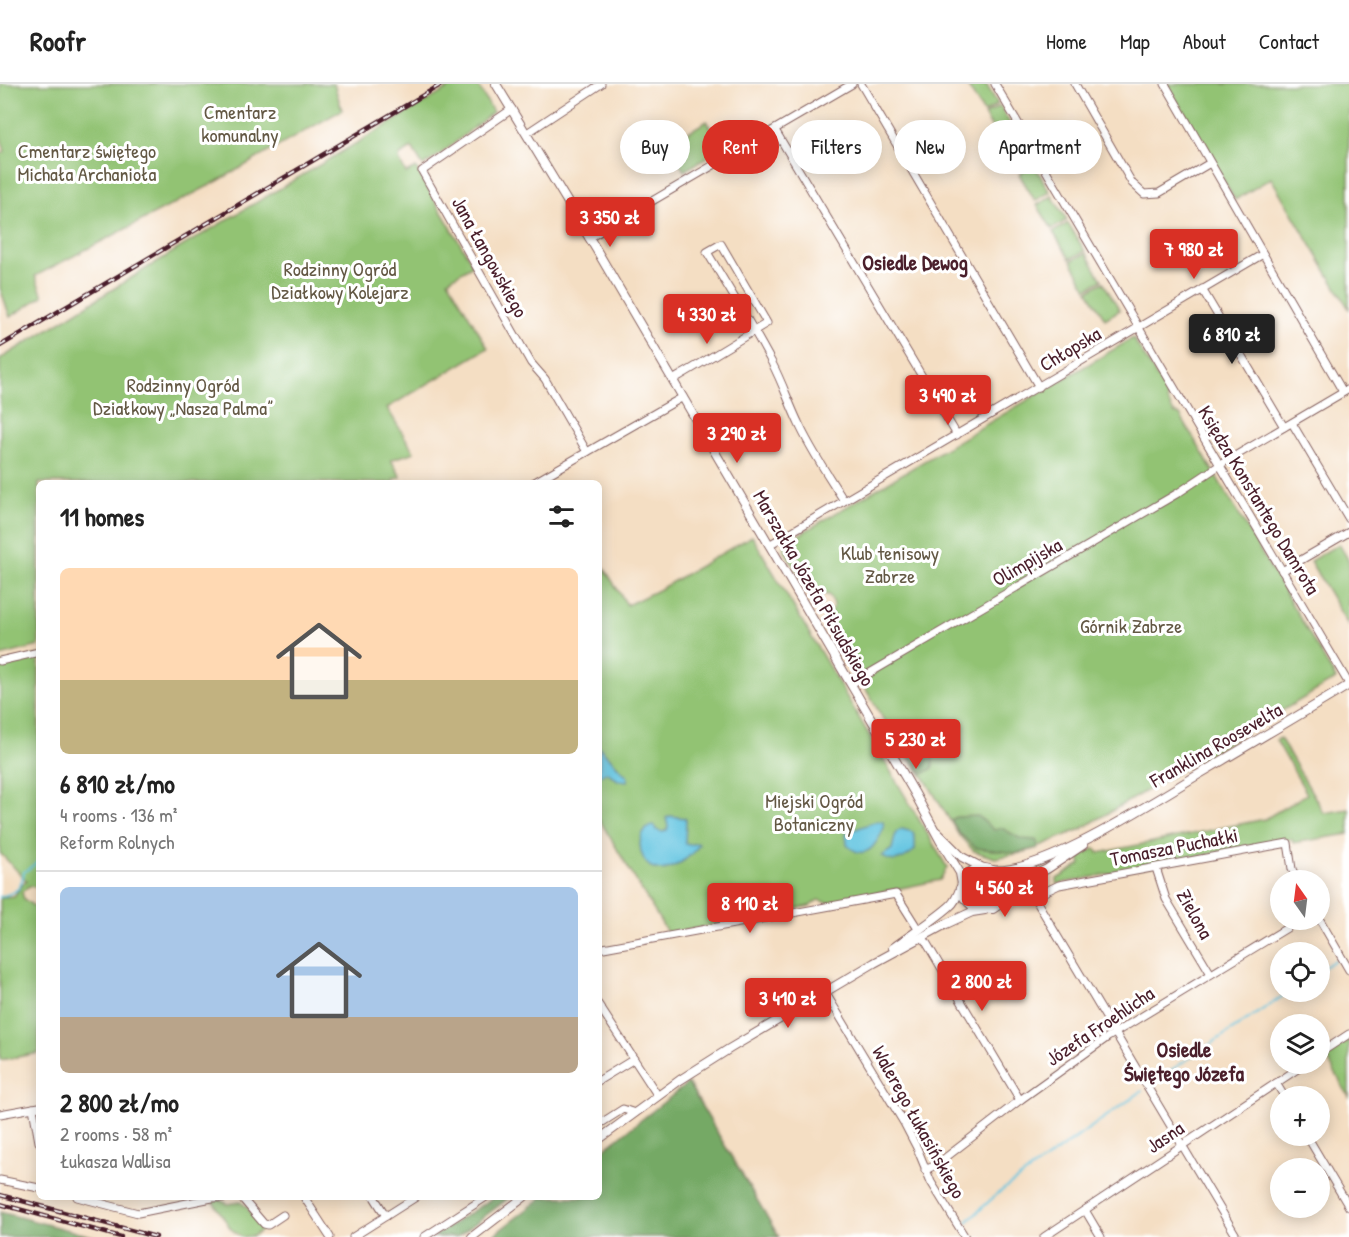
<!DOCTYPE html>
<html lang="en">
<head>
<meta charset="utf-8">
<style>
	body { margin:0; font-family:"Patrick Hand",sans-serif; background:#f6f6f6; color:#222; height:100vh; display:flex; flex-direction:column; font-size:22px; white-space:nowrap }
	* { box-sizing:border-box; margin:0 }
	p { font-size:20px; color:#767676 }
	.icon { flex:none; width:33px; height:33px; fill:none; stroke:currentColor; stroke-width:2; stroke-linecap:round; stroke-linejoin:round }
	.map { position:relative; flex:1; overflow:hidden }
	.drawer { position:absolute; left:36px; top:396px; width:566px; height:720px; display:flex; flex-direction:column; background:#fff; border-radius:9px; box-shadow:0 3px 15px #0003 }
	.drawer>* { flex:none }
	.top-card { position:absolute; left:620px; top:36px; width:570px; height:54px; display:flex; gap:12px }
	.needle { width:39px; rotate:346deg }
	.tools { position:absolute; left:1270px; top:786px; display:grid; gap:12px }
	.tools a { display:grid; place-items:center; width:60px; height:60px; border-radius:50%; background:#fff; box-shadow:0 3px 15px #0003; font-size:30px }
	.price { position:absolute; translate:-50% -51px; padding:0 14px; border-radius:6px; background:#d93025; color:#fff; font-size:20px; line-height:39px; filter:drop-shadow(0 2px 3px #0008) }
	.price::after { content:''; position:absolute; left:50%; top:36px; width:18px; height:14px; margin-left:-9px; background:inherit; clip-path:polygon(0 0,100% 0,50% 100%) }
	.price.on { background:#222; color:#fff }
	ul { padding:0; list-style:none }
	li { display:grid; align-content:center; gap:12px; height:318px; padding:0 24px }
	li+li { border-top:2px solid #e0e0e0 }
	li span { display:grid; place-items:center; height:186px; border-radius:9px; color:#555 }
	li>.icon { margin-inline-start:auto }
	span .icon { width:108px; height:108px; fill:#fffc; stroke-width:1 }
	li b { font-size:26px }
	h2 { display:flex; justify-content:space-between; align-items:center; height:72px; padding:0 24px; font-size:26px }
	.pill { padding:0 21px; border-radius:27px; background:#fff; box-shadow:0 3px 15px #0003; font-size:21px; line-height:54px }
	.pill.on { background:#d93025; color:#fff }
	header { display:flex; align-items:center; gap:36px; box-sizing:border-box; height:84px; padding:0 30px; background:#fff; border-bottom:2px solid #e0e0e0 }
	header strong { font-size:28px }
	nav { display:flex; gap:33px; margin-inline-start:auto; font-size:21px }
	.map>svg:first-child { display:block }
	.green { fill:#92c373; stroke:#6e714f; stroke-width:1.5 }
	.forest { fill:#75a965; stroke:#606448; stroke-width:1.5 }
	.water { fill:#63c5e1; stroke:#567286; stroke-width:1.5 }
	.lines { fill:none; stroke-linecap:round; stroke-linejoin:round }
	.stream { stroke:#63c5e1; stroke-width:2 }
	.minor-casing { stroke:#866260; stroke-width:9 }
	.tertiary-casing { stroke:#866260; stroke-width:10 }
	.minor { stroke:#fff; stroke-width:7 }
	.tertiary { stroke:#fff; stroke-width:8 }
	.rail-casing { stroke:#4a1f2b; stroke-width:4.5 }
	.rail { stroke:#fff; stroke-width:2; stroke-dasharray:7; stroke-linecap:butt }
	.labels { text-anchor:middle; stroke-width:6; stroke-linejoin:round; paint-order:stroke }
	.park-label { font-size:20px; fill:#635844; stroke:#fff }
	.street-label { font-size:20px; fill:#4a1f2b; stroke:#fff }
	.neighbourhood-label { font-size:21px; font-weight:bold; fill:#4a1f2b; stroke:#fff }
</style>
</head>
<body>
<header>
<strong>Roofr</strong>
<nav><a>Home</a><a>Map</a><a>About</a><a>Contact</a></nav>
</header>
<div class="map">
<svg width="1349" height="1153" viewBox="0 0 1349 1153">
	<rect width="100%" height="100%" fill="#fff"/>
	<filter id="ink" filterUnits="userSpaceOnUse"><feTurbulence type="fractalNoise" baseFrequency=".0167" numOctaves="2"/><feDisplacementMap in="SourceGraphic" scale="12" xChannelSelector="R" yChannelSelector="G"/><feConvolveMatrix kernelMatrix="1 2 1 2 8 2 1 2 1" color-interpolation-filters="sRGB"/></filter>
	<filter id="wash" filterUnits="userSpaceOnUse"><feTurbulence type="fractalNoise" baseFrequency=".008" numOctaves="4" result="noise"/><feDisplacementMap in="SourceGraphic" scale="24" xChannelSelector="R" yChannelSelector="G"/><feGaussianBlur stdDeviation="1.35" result="paint"/><feColorMatrix in="noise" values="0 0 0 0 0 0 0 0 0 0 0 0 0 0 0 0 0 1.4 0 .05"/><feComposite in="paint" operator="in"/></filter>
	<g filter="url(#wash)">
		<rect width="100%" height="100%" fill="#f4dec3"/>
		<g class="green">
			<path d="M0 0H334L342 26 216 98 35 192 43 212 10 233 0 204V70L5 68 0 50Z"/>
			<path d="M456 0H477L493 28 442 69 423 82 412 64 400 71 399 76 406 89 416 84 417 86 473 181 448 196 488 264 387 324 414 368 391 376 401 393 393 396 394 399H39V562L0 572V275L181 163Z"/>
			<path d="M968 0H986L998 20 984 29 967 1Z"/>
			<path d="M1167 0H1349V225L1271 94 1235 116Z"/>
			<path d="M1000 22 1016 50 1001 59 984 31Z"/>
			<path d="M707 37 723 64 684 87 668 60Z"/>
			<path d="M1017 52 1031 76 1016 85 1002 61Z"/>
			<path d="M1034 81 1050 108 1035 117 1019 90Z"/>
			<path d="M1052 112 1067 136 1052 145 1037 121Z"/>
			<path d="M1068 139 1085 167 1070 175 1053 148Z"/>
			<path d="M1086 169 1102 196 1087 205 1071 177Z"/>
			<path d="M1103 198 1120 226 1105 235 1088 207Z"/>
			<path d="M1133 254 1168 311 1167 316 1174 329 1180 331 1336 595 1081 745 1026 768 995 774 974 767 958 750 925 695 899 662 823 532 832 526 834 520 829 511 822 510 813 515 784 465 785 459Z"/>
			<path d="M752 452 947 783 940 796 829 819 818 816 810 822 668 850 599 735V692L607 688 618 696H628L627 692 599 663 598 474 627 521 660 505Z"/>
			<path d="M1339 460 1349 477 1348 541 1310 477Z"/>
			<path d="M39 571V803L29 802 22 808 24 815 39 826V969L0 976V816L2 813 14 812 26 796 0 769V580Z"/>
			<path d="M1280 654 1324 729 1349 725V750L1293 759 1292 755 1259 761 1057 800V795L1081 780 1079 774 1095 764 1099 769 1265 735 1307 710 1276 656Z"/>
			<path d="M980 792 997 793 1001 806 998 813 993 810 991 812 993 818 976 820C965 809 966 797 980 792Z"/>
			<path d="M1349 956V1013L1325 971Z"/>
			<path d="M212 1116H220L228 1120 240 1118 247 1123 262 1146 253 1152 241 1153 231 1145Z"/>
		</g>
		<g class="forest">
			<path d="M915 652 927 655 933 667V684L923 690 899 660Z"/>
			<path d="M978 732 994 746 1002 744 1021 755 1036 756 1039 764 1017 769 976 764 959 749 951 736 956 733Z"/>
			<path d="M688 999 779 1153H491L543 1113H598L599 1069Z"/>
			<path d="M494 1113H510L457 1153H433Z"/>
			<path d="M0 1128 95 1153H0Z"/>
		</g>
		<g class="water">
			<path d="M599 663 627 692 628 697 618 696 607 688 599 692Z"/>
			<path d="M671 732 685 734 686 736 685 759 688 761 698 759 699 761C691 773 667 793 651 783 638 775 634 746 654 741L656 746 663 748 667 746 668 742 666 734Z"/>
			<path d="M877 737 883 738 884 744C876 761 866 779 847 761L846 749Z"/>
			<path d="M902 745 913 748 915 754V766C905 774 894 782 882 772L892 765 896 748Z"/>
		</g>
		<g class="lines">
			<g class="stream">
				<path d="M0 813C17 807 20 808 24 788L39 777"/>
				<path d="M1320 886 1335 876"/>
				<path d="M1152 999 1289 908"/>
				<path d="M966 1139 997 1110 1142 1007"/>
			</g>
		</g>
	</g>
	<g filter="url(#ink)">
		<g class="lines">
			<g class="minor-casing">
				<g id="minor">
					<path d="M861 0 1039 303"/>
					<path d="M995 0 1349 600"/>
					<path d="M1075 0 1132 99 1144 110 1159 109 1210 79"/>
					<path d="M1165 0 1343 308"/>
					<path d="M512 25 422 87 531 279 545 295 587 368"/>
					<path d="M775 46 957 351"/>
					<path d="M527 49 601 0"/>
					<path d="M589 154 852 0"/>
					<path d="M1202 205 1284 343"/>
					<path d="M673 296 676 294C707 276 737 257 767 239L721 160 707 168C729 205 752 241 772 279 782 298 789 319 798 338 810 365 828 391 844 417"/>
					<path d="M1292 339 1349 435"/>
					<path d="M533 399 683 313"/>
					<path d="M769 461 1263 170"/>
					<path d="M1282 487 1349 448"/>
					<path d="M0 577 39 568"/>
					<path d="M851 600 1178 409 1223 379 1349 305"/>
					<path d="M1156 784 1166 815 1211 890"/>
					<path d="M1025 812 1034 813 1237 1153"/>
					<path d="M1034 813 1059 801 1288 759 1292 785 1297 796"/>
					<path d="M1320 836 1349 886"/>
					<path d="M923 853 1020 1016"/>
					<path d="M598 865 896 810 918 845"/>
					<path d="M825 908 904 1039 917 1064 931 1098 965 1153"/>
					<path d="M598 920 658 1012"/>
					<path d="M1320 969 1349 950"/>
					<path d="M598 997 634 975"/>
					<path d="M1276 999 1284 1012"/>
					<path d="M33 1024 39 1058"/>
					<path d="M0 1030 39 1023"/>
					<path d="M598 1041 623 1025 635 1029"/>
					<path d="M1307 1052 1349 1123"/>
					<path d="M925 1086 936 1081 1020 1016 1108 953 1300 836"/>
					<path d="M0 1096 39 1104"/>
					<path d="M77 1113 138 1129 212 1114 236 1113"/>
					<path d="M241 1113 264 1140 268 1141 283 1131"/>
					<path d="M304 1113 330 1153"/>
					<path d="M374 1113 386 1132"/>
					<path d="M1085 1126 1101 1153"/>
					<path d="M353 1153 416 1113"/>
					<path d="M424 1153 486 1113"/>
					<path d="M1044 1153 1305 980"/>
				</g>
			</g>
			<g class="tertiary-casing">
				<g id="tertiary">
					<path d="M496 0 596 165 914 708 941 758 960 789 962 800"/>
					<path d="M937 748 962 773 983 784"/>
					<path d="M990 786C1038 793 1152 718 1196 692 1247 662 1298 632 1349 601"/>
					<path d="M960 805 964 814 974 824 993 825 1003 818 1015 800 1047 785 1083 761"/>
					<path d="M893 864C912 850 933 837 950 822 962 812 959 794 972 787 991 777 1007 794 1007 812"/>
					<path d="M598 1056 680 996 729 965 874 879 946 840 972 828 985 826"/>
					<path d="M472 1153 524 1113"/>
				</g>
			</g>
			<use href="#minor" class="minor"/>
			<use href="#tertiary" class="tertiary"/>
			<g class="rail-casing">
				<g id="rail">
					<path d="M0 262 442 0"/>
					<path d="M0 1111 156 1153"/>
					<path d="M0 1120 121 1153"/>
				</g>
			</g>
			<use href="#rail" class="rail"/>
		</g>
	</g>
	<g class="labels">
		<g class="park-label">
			<text x="240" y="35">Cmentarz<tspan x="240" dy="23">komunalny</tspan></text>
			<text x="87" y="74">Cmentarz świętego<tspan x="87" dy="23">Michała Archanioła</tspan></text>
			<text x="340" y="192">Rodzinny Ogród<tspan x="340" dy="23">Działkowy Kolejarz</tspan></text>
			<text x="183" y="308">Rodzinny Ogród<tspan x="183" dy="23">Działkowy „Nasza Palma”</tspan></text>
			<text x="890" y="476">Klub tenisowy<tspan x="890" dy="23">Zabrze</tspan></text>
			<text x="1131" y="549">Górnik Zabrze</text>
			<text x="814" y="724">Miejski Ogród<tspan x="814" dy="23">Botaniczny</tspan></text>
		</g>
		<g class="street-label">
			<text transform="translate(490 173) rotate(61)" y="7">Jana Łangowskiego</text>
			<text transform="translate(1070 265) rotate(-31)" y="7">Chłopska</text>
			<text transform="translate(1259 416) rotate(59)" y="7">Księdza Konstantego Damrota</text>
			<text transform="translate(1027 478) rotate(-30)" y="7">Olimpijska</text>
			<text transform="translate(814 504) rotate(60)" y="7">Marszałka Józefa Piłsudskiego</text>
			<text transform="translate(1216 661) rotate(-30)" y="7">Franklina Roosevelta</text>
			<text transform="translate(1174 763) rotate(-11)" y="7">Tomasza Puchałki</text>
			<text transform="translate(1195 830) rotate(61)" y="7">Zielona</text>
			<text transform="translate(1100 942) rotate(-34)" y="7">Józefa Froehlicha</text>
			<text transform="translate(919 1038) rotate(61)" y="7">Walerego Łukasińskiego</text>
			<text transform="translate(1165 1053) rotate(-34)" y="7">Jasna</text>
		</g>
		<g class="neighbourhood-label">
			<text x="915" y="186">Osiedle Dewog</text>
			<text x="1184" y="973">Osiedle<tspan x="1184" dy="24">Świętego Józefa</tspan></text>
		</g>
	</g>
</svg>
<div class="tools">
<a><svg class="needle" viewBox="-14 -14 28 28"><path d="M0-13l5 13h-10z" fill="#e53935"/><path d="M0 13l5-13h-10z" fill="#767676"/></svg></a>
<a><svg class="icon" aria-label="locate" viewBox="0 0 24 24"><circle cx="12" cy="12" r="6"/><path d="M12 2v4M12 18v4M2 12h4M18 12h4"/></svg></a>
<a><svg class="icon" aria-label="layers" viewBox="0 0 24 24"><path d="M12 4l9 5-9 5-9-5zM3 14l9 5 9-5"/></svg></a>
<a>+</a>
<a>−</a>
</div>
<b class="price" style="left:610px;top:164px">3 350 zł</b>
<b class="price" style="left:1194px;top:196px">7 980 zł</b>
<b class="price" style="left:707px;top:261px">4 330 zł</b>
<b class="price on" style="left:1232px;top:281px">6 810 zł</b>
<b class="price" style="left:948px;top:342px">3 490 zł</b>
<b class="price" style="left:737px;top:380px">3 290 zł</b>
<b class="price" style="left:916px;top:686px">5 230 zł</b>
<b class="price" style="left:1005px;top:834px">4 560 zł</b>
<b class="price" style="left:750px;top:850px">8 110 zł</b>
<b class="price" style="left:982px;top:928px">2 800 zł</b>
<b class="price" style="left:788px;top:945px">3 410 zł</b>
<div class="top-card">
<a class="pill">Buy</a>
<a class="pill on">Rent</a>
<a class="pill">Filters</a>
<a class="pill">New</a>
<a class="pill">Apartment</a>
</div>
<section class="drawer">
<h2>11 homes<svg class="icon" aria-label="filters" viewBox="0 0 24 24"><path d="M4 7h16M4 17h16"/><circle cx="9" cy="7" r="2"/><circle cx="15" cy="17" r="2"/></svg></h2>
<ul>
<li><span style="background:linear-gradient(#ffd9b3 60%,#c2b280 0)"><svg class="icon" aria-label="home" viewBox="0 0 24 24"><path d="M3 11l9-7 9 7M6 9v11h12V9"/></svg></span><div><b>6 810 zł/mo</b><p>4 rooms · 136 m²</p><p>Reform Rolnych</p></div></li>
<li><span style="background:linear-gradient(#a9c7e8 70%,#b9a48a 0)"><svg class="icon" aria-label="home" viewBox="0 0 24 24"><path d="M3 11l9-7 9 7M6 9v11h12V9"/></svg></span><div><b>2 800 zł/mo</b><p>2 rooms · 58 m²</p><p>Łukasza Wallisa</p></div></li>
</ul>
</section>
</div>
</body>
</html>
